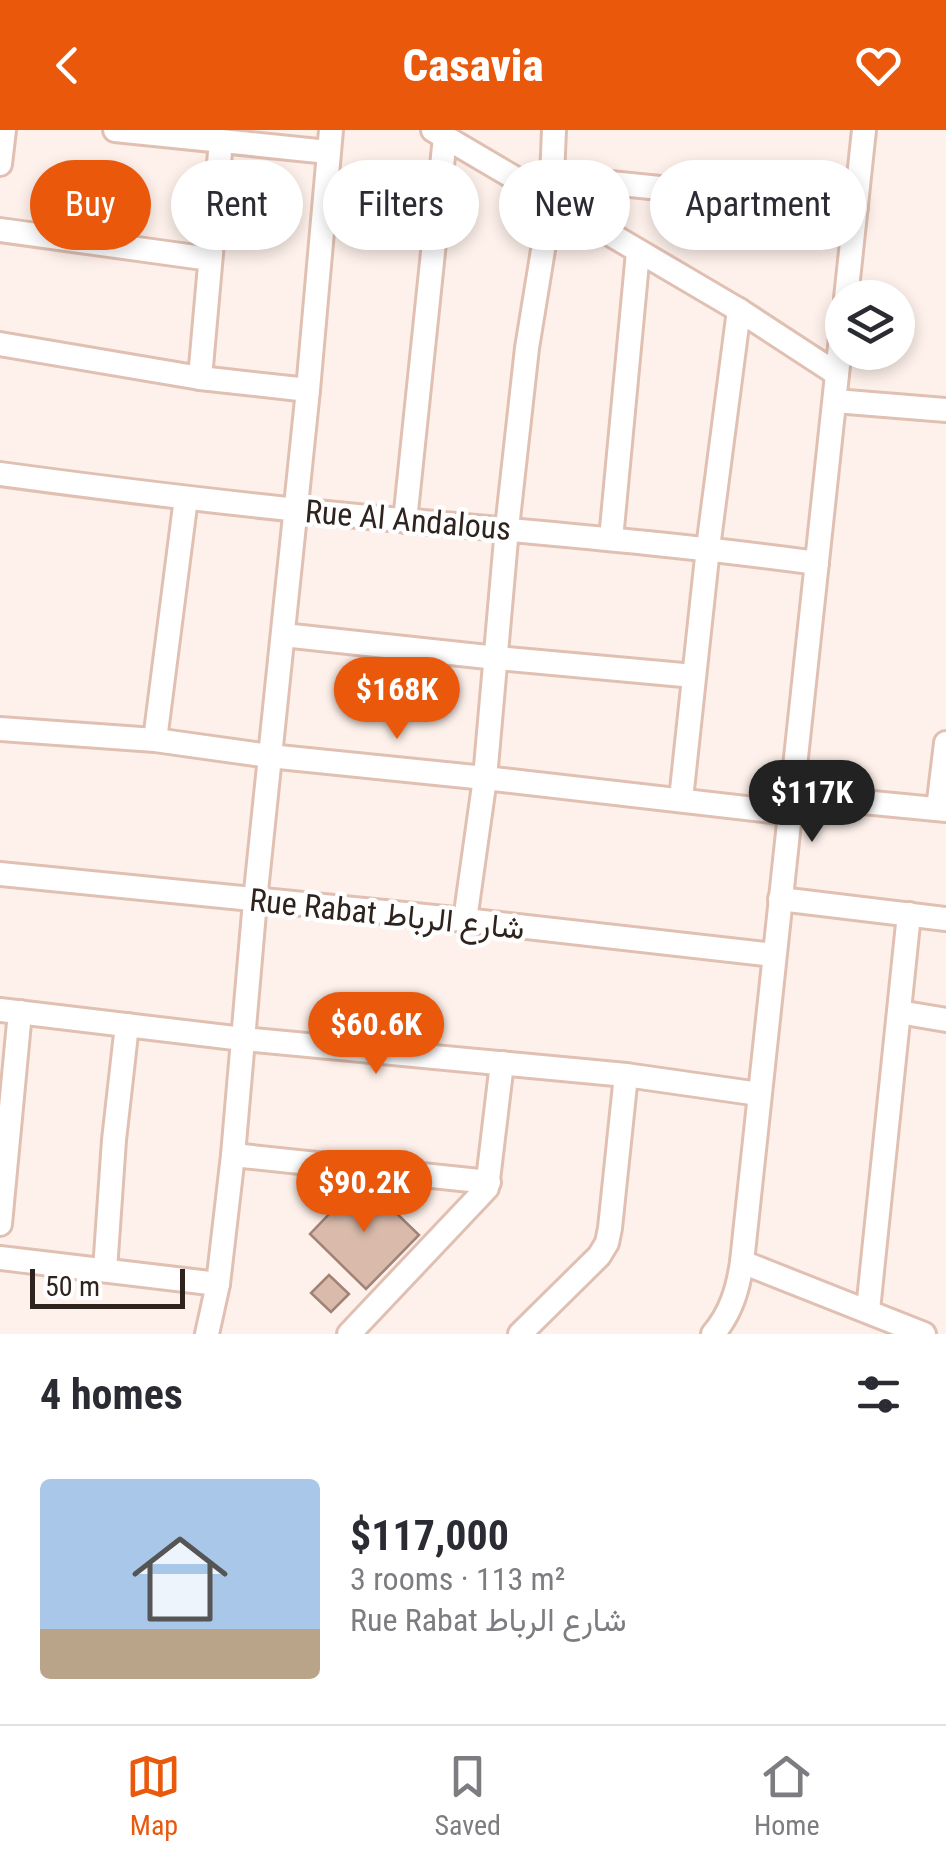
<!DOCTYPE html>
<html lang="en">
<head>
<meta charset="utf-8">
<style>
	body { margin:0; font-family:"Roboto Condensed",Vazirmatn,sans-serif; background:#f2f2f3; color:#2b2b33; height:100vh; display:flex; flex-direction:column; font-size:38px; white-space:nowrap }
	* { box-sizing:border-box; margin:0 }
	p { font-size:32px; color:#7c7c81 }
	.icon { flex:none; width:55px; height:55px; fill:none; stroke:currentColor; stroke-width:2; stroke-linecap:round; stroke-linejoin:round }
	.map { position:relative; height:1204px; overflow:hidden }
	.sheet { display:flex; flex-direction:column; background:#fff; flex:1 }
	.sheet>* { flex:none }
	.banner { position:absolute; left:30px; top:30px; width:888px; height:90px; display:flex; gap:20px }
	.tools { position:absolute; left:825px; top:150px; display:grid; gap:20px }
	.tools a { display:grid; place-items:center; width:90px; height:90px; border-radius:50%; background:#fff; box-shadow:0 5px 15px #0003; font-size:50px }
	.scale { position:absolute; left:30px; bottom:25px; width:155px; box-sizing:border-box; padding-left:10px; border:5px solid #2e231d; border-top:0; font-size:28px; line-height:35px; white-space:nowrap; color:#2e231d; -webkit-text-stroke:8px #fff; paint-order:stroke }
	.price { position:absolute; translate:-50% -85px; padding:0 22px; border-radius:35px; background:#ea580c; color:#fff; font-size:32px; line-height:65px; filter:drop-shadow(0 2px 5px #0008) }
	.price::after { content:''; position:absolute; left:50%; top:60px; width:30px; height:22px; margin-left:-15px; background:inherit; clip-path:polygon(0 0,100% 0,50% 100%) }
	.price.on { background:#222; color:#fff }
	ul { padding:0; list-style:none }
	li { display:flex; align-items:center; gap:30px; height:250px; padding:0 40px }
	li span { display:grid; place-items:center; flex:none; width:280px; height:200px; border-radius:10px; color:#555 }
	li>.icon { margin-inline-start:auto }
	span .icon { width:120px; height:120px; fill:#fffc; stroke-width:1 }
	li b { font-size:42px }
	h2 { display:flex; justify-content:space-between; align-items:center; height:120px; padding:0 40px; font-size:42px }
	.pill { padding:0 35px; border-radius:45px; background:#fff; box-shadow:0 5px 15px #0003; font-size:35px; line-height:90px }
	.pill.on { background:#ea580c; color:#fff }
	header { display:flex; justify-content:space-between; align-items:center; height:130px; padding:0 40px; background:#ea580c; color:#fff; font-size:45px; font-weight:800 }
	.tabs { display:flex; justify-content:space-around; align-items:center; height:140px; border-top:2px solid #e1e1e2; background:#fff; font-size:28px; color:#7c7c81 }
	.tabs a { display:grid; justify-items:center; gap:5px }
	.tabs .on { color:#ea580c }
	.map>svg:first-child { display:block }
	.building { fill:#d9baab; stroke:#a08375; stroke-width:2.5 }
	.lines { fill:none; stroke-linecap:round; stroke-linejoin:round }
	.minor-casing { stroke:#e0c0b2; stroke-width:28 }
	.minor { stroke:#fff; stroke-width:22 }
	.labels { text-anchor:middle; stroke-width:9; stroke-linejoin:round; paint-order:stroke }
	.street-label { font-size:32px; fill:#2e231d; stroke:#fff }
</style>
</head>
<body>
<header><svg class="icon" aria-label="back" viewBox="0 0 24 24"><path d="M15 5l-7 7 7 7"/></svg>Casavia<svg class="icon" aria-label="heart" viewBox="0 0 24 24"><path d="M12 20l-8-8c-3-5 5-10 8-4 3-6 11-1 8 4z"/></svg></header>
<div class="map">
<svg width="946" height="1204" viewBox="0 0 946 1204">
	<rect width="100%" height="100%" fill="#fef1eb"/>
	<g class="building">
		<path d="M362 1050 419 1105 366 1159 310 1104Z"/>
		<path d="M329 1145 349 1164 331 1182 311 1163Z"/>
	</g>
	<g class="lines">
		<g class="minor-casing">
			<g id="minor">
				<path d="M115 0 328 22"/>
				<path d="M433 0 739 180 837 244"/>
				<path d="M0 34 4 0"/>
				<path d="M552 47 856 78"/>
				<path d="M0 100 210 129"/>
				<path d="M846 168 864 0"/>
				<path d="M0 214 200 248 308 260"/>
				<path d="M200 248 221 11"/>
				<path d="M835 271 946 280"/>
				<path d="M0 344C133 362 267 378 401 390 540 403 678 414 817 433"/>
				<path d="M405 391 445 7"/>
				<path d="M611 409 638 122"/>
				<path d="M283 505 497 528 694 546"/>
				<path d="M0 599 155 610 269 626 485 648 789 683"/>
				<path d="M155 610 186 368"/>
				<path d="M791 665 946 680"/>
				<path d="M681 669 708 418 739 180"/>
				<path d="M938 679 946 613"/>
				<path d="M0 744 465 790 774 825"/>
				<path d="M780 769 946 789"/>
				<path d="M465 790 485 648 507 398 527 218 551 71 554 0"/>
				<path d="M0 880 243 909 626 945 759 964"/>
				<path d="M899 882 946 890"/>
				<path d="M233 1025 489 1052"/>
				<path d="M0 1094 20 882"/>
				<path d="M0 1128 218 1154"/>
				<path d="M742 1132 924 1204"/>
				<path d="M105 1140 114 1010 127 895"/>
				<path d="M868 1180 909 784"/>
				<path d="M207 1204 218 1154 233 1025 255 771 308 260 331 0"/>
				<path d="M349 1204 487 1058 502 933"/>
				<path d="M520 1204 599 1126 607 1113 610 1098 626 945"/>
				<path d="M713 1204C731 1183 738 1159 742 1132L842 198"/>
			</g>
		</g>
		<use href="#minor" class="minor"/>
	</g>
	<g class="labels">
		<g class="street-label">
			<text transform="translate(408 390) rotate(5)" y="11">Rue Al Andalous</text>
			<text transform="translate(387 784) rotate(6)" y="11">Rue Rabat شارع الرباط</text>
		</g>
	</g>
</svg>
<div class="tools">
<a><svg class="icon" aria-label="layers" viewBox="0 0 24 24"><path d="M12 4l9 5-9 5-9-5zM3 14l9 5 9-5"/></svg></a>
</div>
<div class="scale">50 m</div>
<b class="price" style="left:397px;top:612px">$168K</b>
<b class="price on" style="left:812px;top:715px">$117K</b>
<b class="price" style="left:376px;top:947px">$60.6K</b>
<b class="price" style="left:364px;top:1105px">$90.2K</b>
<div class="banner">
<a class="pill on">Buy</a>
<a class="pill">Rent</a>
<a class="pill">Filters</a>
<a class="pill">New</a>
<a class="pill">Apartment</a>
</div>
</div>
<section class="sheet">
<h2>4 homes<svg class="icon" aria-label="filters" viewBox="0 0 24 24"><path d="M4 7h16M4 17h16"/><circle cx="9" cy="7" r="2"/><circle cx="15" cy="17" r="2"/></svg></h2>
<ul>
<li><span style="background:linear-gradient(#a9c7e8 75%,#b9a48a 0)"><svg class="icon" aria-label="home" viewBox="0 0 24 24"><path d="M3 11l9-7 9 7M6 9v11h12V9"/></svg></span><div><b>$117,000</b><p>3 rooms · 113 m²</p><p>Rue Rabat شارع الرباط</p></div></li>
</ul>
</section>
<nav class="tabs">
<a class="on"><svg class="icon" aria-label="map" viewBox="0 0 24 24"><path d="M3 6l6-2 6 2 6-2v14l-6 2-6-2-6 2zM9 4v14M15 6v14"/></svg>Map</a>
<a><svg class="icon" aria-label="saved" viewBox="0 0 24 24"><path d="M7 4h10v16l-5-4-5 4z"/></svg>Saved</a>
<a><svg class="icon" aria-label="home" viewBox="0 0 24 24"><path d="M3 11l9-7 9 7M6 9v11h12V9"/></svg>Home</a>
</nav>
</body>
</html>
